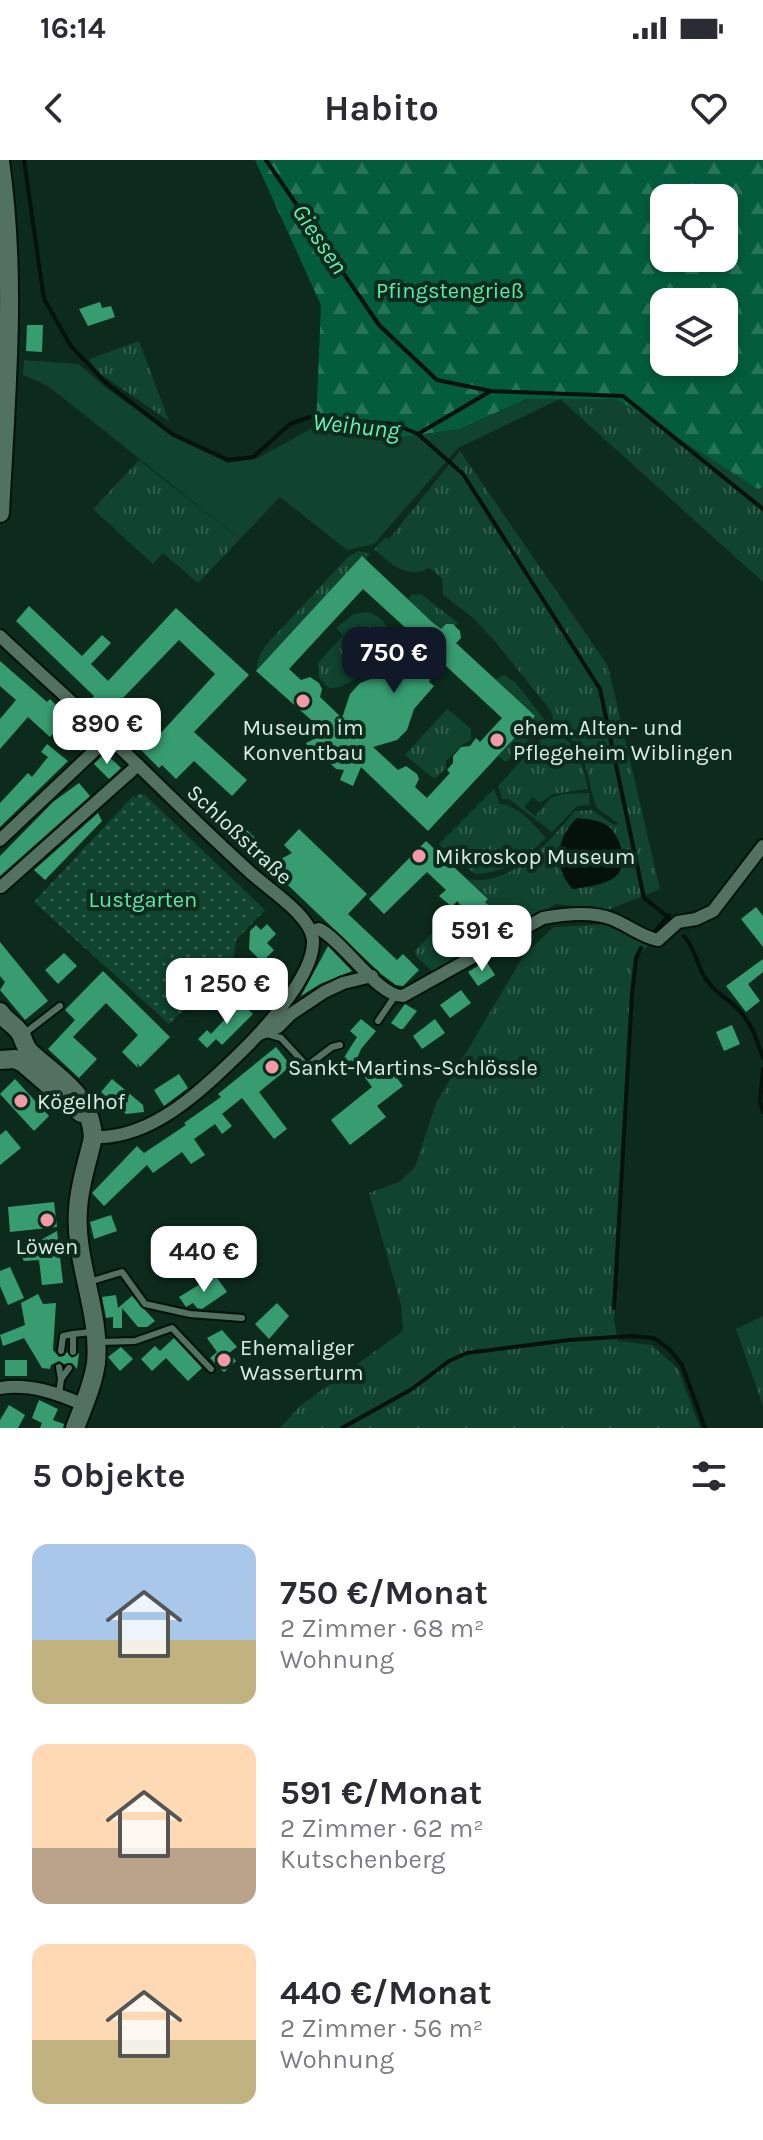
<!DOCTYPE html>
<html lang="de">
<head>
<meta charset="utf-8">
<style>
	body { margin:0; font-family:Karla,sans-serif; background:#f2f2f3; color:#2b2b33; height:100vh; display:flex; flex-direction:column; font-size:30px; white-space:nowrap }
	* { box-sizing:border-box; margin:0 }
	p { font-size:26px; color:#7c7c81 }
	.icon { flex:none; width:44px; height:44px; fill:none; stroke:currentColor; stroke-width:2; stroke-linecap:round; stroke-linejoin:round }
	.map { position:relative; height:1268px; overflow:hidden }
	.panel { display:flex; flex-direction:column; background:#fff; flex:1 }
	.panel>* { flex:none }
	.tools { position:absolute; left:650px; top:24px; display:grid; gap:16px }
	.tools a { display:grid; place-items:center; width:88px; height:88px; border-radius:16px; background:#fff; box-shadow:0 4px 12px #0003; font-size:40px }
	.price { position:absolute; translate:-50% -68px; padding:0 18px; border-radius:16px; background:#fff; color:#222; font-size:26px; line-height:52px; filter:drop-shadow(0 2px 4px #0008) }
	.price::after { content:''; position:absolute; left:50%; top:48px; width:24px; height:18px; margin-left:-12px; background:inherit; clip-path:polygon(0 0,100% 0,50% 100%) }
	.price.current { background:#111827; color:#fff }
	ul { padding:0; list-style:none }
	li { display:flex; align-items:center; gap:24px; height:200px; padding:0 32px }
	li span { display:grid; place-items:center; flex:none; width:224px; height:160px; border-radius:16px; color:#555 }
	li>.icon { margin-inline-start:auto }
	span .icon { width:96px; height:96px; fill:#fffc; stroke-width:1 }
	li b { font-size:34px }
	h2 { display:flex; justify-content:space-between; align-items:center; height:96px; padding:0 32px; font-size:34px }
	.status { display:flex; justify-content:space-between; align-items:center; height:56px; padding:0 40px; background:#fff; direction:ltr }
	.status svg { height:22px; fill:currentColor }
	header { display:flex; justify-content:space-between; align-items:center; height:104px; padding:0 32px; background:#fff; font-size:36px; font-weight:700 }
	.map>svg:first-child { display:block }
	.grass { fill:url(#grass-tufts); fill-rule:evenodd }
	.forest { fill:url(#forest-firs); fill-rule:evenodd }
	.park { fill:url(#park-dots) }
	.garden { fill:#10442e }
	.water { fill:#05120b }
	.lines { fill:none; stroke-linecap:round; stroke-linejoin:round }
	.stream { stroke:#05120b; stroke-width:4 }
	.building { fill:#379d71; fill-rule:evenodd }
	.lane-casing { stroke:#001208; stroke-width:10 }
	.street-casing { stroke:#001208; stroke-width:16 }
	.secondary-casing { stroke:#001208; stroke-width:22 }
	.lane { stroke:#527161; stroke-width:6 }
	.street { stroke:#527161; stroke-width:12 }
	.secondary { stroke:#527161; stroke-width:18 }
	.poi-dot { fill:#f49aa6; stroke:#0c2b1d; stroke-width:3 }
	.labels { text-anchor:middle; stroke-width:8; stroke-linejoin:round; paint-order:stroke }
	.park-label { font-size:22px; fill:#62e7ab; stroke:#0c2b1d }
	.poi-label { font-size:22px; fill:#dbede3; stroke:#0c2b1d; text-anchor:start }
	.street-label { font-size:22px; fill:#dbede3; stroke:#0c2b1d }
	.water-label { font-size:24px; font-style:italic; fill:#69eeb2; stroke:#0c2b1d }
</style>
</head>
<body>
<div class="status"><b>16:14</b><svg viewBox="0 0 49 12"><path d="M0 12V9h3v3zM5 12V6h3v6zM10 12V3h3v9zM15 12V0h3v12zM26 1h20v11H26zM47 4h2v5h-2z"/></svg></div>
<header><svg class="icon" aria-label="back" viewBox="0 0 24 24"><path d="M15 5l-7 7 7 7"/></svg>Habito<svg class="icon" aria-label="heart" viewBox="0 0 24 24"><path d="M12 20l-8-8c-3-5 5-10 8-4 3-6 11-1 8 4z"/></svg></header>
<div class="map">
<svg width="763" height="1268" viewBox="0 0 763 1268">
	<defs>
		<pattern id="grass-tufts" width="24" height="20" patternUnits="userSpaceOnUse" patternTransform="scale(2)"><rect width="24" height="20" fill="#10442e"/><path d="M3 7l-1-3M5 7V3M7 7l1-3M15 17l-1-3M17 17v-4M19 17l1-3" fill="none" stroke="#325f4c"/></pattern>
		<pattern id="forest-firs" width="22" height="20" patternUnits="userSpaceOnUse" patternTransform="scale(2)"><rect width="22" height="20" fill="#035d3d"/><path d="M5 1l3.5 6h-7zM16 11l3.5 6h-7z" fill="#277559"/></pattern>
		<pattern id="park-dots" width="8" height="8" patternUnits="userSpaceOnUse" patternTransform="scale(2)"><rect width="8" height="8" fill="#10442e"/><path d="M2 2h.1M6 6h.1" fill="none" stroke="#325f4c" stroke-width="1.8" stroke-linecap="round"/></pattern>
	</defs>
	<rect width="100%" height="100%" fill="#0c2b1d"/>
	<g class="grass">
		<path d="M139 181 169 261 99 213 89 199Z"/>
		<path d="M560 239H617L758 329 763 327V422Z"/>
		<path d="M460 291 608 506 660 729 608 750 556 744 510 771 495 752 481 746 488 738 467 719C511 728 550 681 575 651L592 650 614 665 619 664 597 648C585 618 590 584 555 569L551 551 494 480 472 457 443 435 442 418 429 408C407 420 390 403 374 389L386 377 389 379ZM564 674 618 680 558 701Z"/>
		<path d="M139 300 240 379 198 423 163 393 153 404 93 349Z"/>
		<path d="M358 391 370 394 365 399 362 397 256 511 259 497 265 486 348 397Z"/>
		<path d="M421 434 458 463 455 466 446 464 441 469 408 440 411 435Z"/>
		<path d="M367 452C382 456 391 467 388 483 375 500 352 530 329 528L319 518 318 503 343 475 336 468 354 454Z"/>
		<path d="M504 515 516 523 544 559 540 569 506 602 498 596 535 556 494 520Z"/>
		<path d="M447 549 471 569V580L462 585 446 601V608L436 618 432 617 405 595Z"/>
		<path d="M551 573C576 576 584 609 588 629L553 634 540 643 533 637 524 647 535 656 551 638 562 634 589 633 590 645 577 646 552 672 509 639H502L498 626 543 577Z"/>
		<path d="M494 629 500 644C517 644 534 665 546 678 525 698 505 713 475 714L439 684Z"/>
		<path d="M460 744 472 755 478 749 493 764 491 768 500 777 435 814 416 796 415 791Z"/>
		<path d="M610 764 652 782 637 797 632 834 614 1160 618 1181 652 1185 678 1209 700 1268H280L301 1245 403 1171 401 1144 369 1033 399 1022 415 1007 436 943 524 795 554 767Z"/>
		<path d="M763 1156V1246L736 1169Z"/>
	</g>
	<path class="forest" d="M255 0H763V327L758 329 617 239H527L460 269 397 278 316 266 321 145ZM664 38H724V98H664ZM664 142H724V202H664Z"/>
	<path class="park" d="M139 634 145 635 265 750 236 780 233 802 169 864 34 742 133 636 136 637Z"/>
	<path class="garden" d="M24 200 78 204 109 230 174 277 228 303 256 299 316 266 397 278 460 269 527 239H560L458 288 374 384 347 390 280 337 240 379 67 241 46 225 23 215Z"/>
	<path class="water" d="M577 658C588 659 599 660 608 666 621 677 630 705 615 717 605 725 586 727 573 729 552 708 556 678 577 658Z"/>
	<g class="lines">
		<g class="stream">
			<path d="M24 0 44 139 71 186 106 223 172 274 228 300 253 297 290 264 310 257 394 264 418 274 463 314 600 529 644 738 673 761"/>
			<path d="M266 0 379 165 437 220 491 231 623 236 763 349"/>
			<path d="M418 274 489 232"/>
			<path d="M656 770 669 755"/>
			<path d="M684 776C695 788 696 802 704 816 712 830 725 837 736 847 751 861 757 880 763 898"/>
			<path d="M763 909 760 941 763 952"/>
			<path d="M614 1148 632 834 636 798 641 788"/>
			<path d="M342 1268 412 1229 449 1201 467 1193 569 1180 631 1176 654 1178 670 1190 682 1205 705 1268"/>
		</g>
	</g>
	<g class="building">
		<path d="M100 142 102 148 111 146 115 157 88 166 79 149Z"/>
		<path d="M27 165H43L42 192 26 191Z"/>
		<path d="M362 396 431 461 441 469 446 464H453L460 471 461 478 456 483 535 556 428 671 361 607 353 626 340 620 344 610 336 609 326 599 323 591 313 596 306 583 326 573 256 511ZM363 429 420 481 418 494 404 499 399 494 381 515 360 523 350 534 342 558 320 537 322 529 319 523 310 517 301 520 289 509ZM446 506 502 558 480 582 476 578 470 586 461 587 453 596V603L447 610 450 613 427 638 415 627 419 619 417 614 406 606 398 610 373 587 397 580 407 570 414 549 434 526 429 522 434 508Z"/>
		<path d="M29 446 82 496 102 475 111 483 91 504 108 521 176 448 249 515 194 572 247 620 232 636 194 601 176 619 162 605 159 608 91 540 94 536 16 461ZM179 480 215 514 159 575 121 540Z"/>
		<path d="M0 501 47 542 50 539 92 581 81 591 58 569 50 577 28 557 0 589V559L16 540 0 526Z"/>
		<path d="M47 584 68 601 0 667V643L28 613 32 617 48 597 41 592Z"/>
		<path d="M105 593 121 608 109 619 94 604Z"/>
		<path d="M79 623 90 636 0 716V696L53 642Z"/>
		<path d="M98 653 102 661 45 720 34 710Z"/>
		<path d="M226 656 236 665H242L255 678 257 696 250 689 242 690 229 677Z"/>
		<path d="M299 669 367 734 348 754 397 800 403 794 419 810 403 826 396 825 381 814 268 706 292 693 284 685Z"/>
		<path d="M426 681 488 739 485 742 500 757 493 764 477 750 472 756 457 741 452 747 439 736 446 730 427 712 384 754 369 739Z"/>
		<path d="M756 747 763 756V787L741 759Z"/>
		<path d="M267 764 276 774 267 783 274 790 262 802 249 789 250 771 256 765 261 770Z"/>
		<path d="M0 782 48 841 25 860 0 830 5 822 0 816Z"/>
		<path d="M328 786 352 811 320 824 301 836Z"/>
		<path d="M64 793 77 806 58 824 45 810Z"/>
		<path d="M763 799V812L748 824 760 841 746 852 726 826Z"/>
		<path d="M486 801 495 815 478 826 468 812Z"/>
		<path d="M103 811 170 877 140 907 137 903 138 908 122 892 138 875 106 843 73 877 97 899 79 918 48 889 75 860 65 850Z"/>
		<path d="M461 830 471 843 450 858 440 845Z"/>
		<path d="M241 842 253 854 222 885 216 879 207 888 198 879 207 870 211 874Z"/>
		<path d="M405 844 417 851 403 869H400L391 863Z"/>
		<path d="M361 859 376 871 361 889 355 903 351 900 345 908 340 904 357 877 350 871Z"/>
		<path d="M435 859 445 873 422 889 413 876Z"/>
		<path d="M732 865 740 884 724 891 716 872Z"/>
		<path d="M276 887 291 906 259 932 287 969 274 979 242 938 222 954 232 966 222 974 215 964 194 979 205 995 191 1004 182 992 153 1013 147 1005 104 1046 92 1033 137 986 144 993 186 965 184 963 221 937 218 934Z"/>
		<path d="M383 900 403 926 377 946 386 957 350 985 331 960 372 927 360 911 373 901 377 905Z"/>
		<path d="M179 914 188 928 164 946 154 930Z"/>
		<path d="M15 919 49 956 34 971 0 934Z"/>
		<path d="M112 919 143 945 144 952 126 954 101 932Z"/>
		<path d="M6 970 21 988 0 1005V975Z"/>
		<path d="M54 1042 57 1067 10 1072 8 1047Z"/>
		<path d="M111 1055 117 1071 94 1079 90 1062Z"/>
		<path d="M57 1071 63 1123 42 1125 39 1100 24 1101 19 1092Z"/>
		<path d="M10 1107 24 1138 8 1145 0 1126V1111Z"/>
		<path d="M215 1115 227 1132 202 1149 197 1148 193 1143 186 1147 179 1137Z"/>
		<path d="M38 1134 43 1144 56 1143 53 1190 59 1197 64 1196 67 1192 72 1198 79 1193 77 1209 72 1203 64 1204 59 1201 51 1205 50 1209 42 1208 24 1178 3 1186 0 1175 25 1165 21 1143Z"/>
		<path d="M116 1135 118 1148 132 1136 155 1161 147 1167H138L122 1148V1168H113V1157L106 1158 102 1137Z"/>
		<path d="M277 1143 289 1156 269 1179 255 1164Z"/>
		<path d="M222 1170 237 1187 229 1193 236 1201 224 1212 210 1198 217 1192 207 1178Z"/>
		<path d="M174 1178 202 1208 188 1221 166 1198 152 1211 141 1199 155 1186 160 1191Z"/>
		<path d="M121 1187 133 1199 120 1211 108 1197Z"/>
		<rect x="5" y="1200" width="22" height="16"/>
		<path d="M39 1240 58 1249 53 1260 64 1264 63 1268H40L42 1263 32 1258Z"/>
		<path d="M9 1245 25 1255 18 1268H0V1260Z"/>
	</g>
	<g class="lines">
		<g class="lane-casing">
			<g id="lane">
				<path d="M378 861 395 836"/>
				<path d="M25 873 60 846"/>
				<path d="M267 874 281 878 307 906 332 887 340 885"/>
				<path d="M89 1122 122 1112 145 1144 190 1154 242 1158"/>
				<path d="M100 1182 135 1181 172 1168 211 1209"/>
				<path d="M61 1191 63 1176 73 1174"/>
				<path d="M73 1192V1174L91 1172"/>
				<path d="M59 1207 61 1219"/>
				<path d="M59 1234 61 1219 69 1208"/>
			</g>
		</g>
		<g class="street-casing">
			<g id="street">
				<path d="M0 476C37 511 75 544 112 580 159 625 204 671 252 714 270 730 311 756 313 780 315 815 262 872 238 895 200 932 150 980 93 977"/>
				<path d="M0 680 109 577"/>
				<path d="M1 727 138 605"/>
				<path d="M311 771 319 769C344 781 377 836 403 836L543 758C564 754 592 751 612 759 628 765 641 777 658 780L678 762 696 759 713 751 763 686"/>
				<path d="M259 874 278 867 291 854 324 832 343 823 372 816"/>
				<path d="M0 1228C29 1223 57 1233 84 1245"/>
			</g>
		</g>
		<g class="secondary-casing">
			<g id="secondary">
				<path d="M0 1C17 119 6 235 0 353"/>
				<path d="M0 852C5 860 12 863 18 870 24 877 23 885 30 892 59 919 90 933 93 977 88 1001 79 1025 78 1050 74 1101 101 1152 96 1203 93 1225 83 1247 75 1268"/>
				<path d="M0 900 15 899 23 903 81 953"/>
			</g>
		</g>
		<use href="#lane" class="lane"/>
		<use href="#street" class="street"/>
		<use href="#secondary" class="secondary"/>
	</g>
	<g class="poi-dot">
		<circle cx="303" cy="541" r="8"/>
		<circle cx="497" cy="580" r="8"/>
		<circle cx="419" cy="696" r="8"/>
		<circle cx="272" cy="907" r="8"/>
		<circle cx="21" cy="941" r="8"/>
		<circle cx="47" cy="1060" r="8"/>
		<circle cx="224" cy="1200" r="8"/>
	</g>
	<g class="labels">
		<g class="park-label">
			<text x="450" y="138">Pfingstengrieß</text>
			<text x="143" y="747">Lustgarten</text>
		</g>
		<g class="poi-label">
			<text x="303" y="575" text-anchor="middle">Museum im<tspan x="303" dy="25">Konventbau</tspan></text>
			<text x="513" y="575">ehem. Alten- und<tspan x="513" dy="25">Pflegeheim Wiblingen</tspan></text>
			<text x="435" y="704">Mikroskop Museum</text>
			<text x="288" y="915">Sankt-Martins-Schlössle</text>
			<text x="37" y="949">Kögelhof</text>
			<text x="47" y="1094" text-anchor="middle">Löwen</text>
			<text x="240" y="1195">Ehemaliger<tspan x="240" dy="25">Wasserturm</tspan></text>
		</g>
		<g class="street-label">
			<text transform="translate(240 674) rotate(43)" y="8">Schloßstraße</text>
		</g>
		<g class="water-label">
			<text transform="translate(320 79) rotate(56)" y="8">Giessen</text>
			<text transform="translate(356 266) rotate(6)" y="8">Weihung</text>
		</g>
	</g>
</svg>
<div class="tools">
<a><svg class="icon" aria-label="locate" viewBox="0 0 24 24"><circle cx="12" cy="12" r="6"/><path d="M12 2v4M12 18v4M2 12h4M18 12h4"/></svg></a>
<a><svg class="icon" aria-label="layers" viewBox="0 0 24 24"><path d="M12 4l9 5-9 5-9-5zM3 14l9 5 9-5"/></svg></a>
</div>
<b class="price current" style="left:394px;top:535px">750 €</b>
<b class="price" style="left:107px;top:606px">890 €</b>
<b class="price" style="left:482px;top:813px">591 €</b>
<b class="price" style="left:227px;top:866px">1 250 €</b>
<b class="price" style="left:204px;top:1134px">440 €</b>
</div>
<section class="panel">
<h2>5 Objekte<svg class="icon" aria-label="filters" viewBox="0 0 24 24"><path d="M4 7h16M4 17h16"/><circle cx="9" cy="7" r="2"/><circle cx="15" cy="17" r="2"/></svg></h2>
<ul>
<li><span style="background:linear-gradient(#a9c7e8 60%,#c2b280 0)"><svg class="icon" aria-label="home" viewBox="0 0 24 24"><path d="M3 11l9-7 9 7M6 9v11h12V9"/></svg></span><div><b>750 €/Monat</b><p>2 Zimmer · 68 m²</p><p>Wohnung</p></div></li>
<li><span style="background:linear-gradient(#ffd9b3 65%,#b9a48a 0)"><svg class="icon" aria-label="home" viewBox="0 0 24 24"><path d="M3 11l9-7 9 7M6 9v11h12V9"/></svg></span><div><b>591 €/Monat</b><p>2 Zimmer · 62 m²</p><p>Kutschenberg</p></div></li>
<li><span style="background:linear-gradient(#ffd9b3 60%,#c2b280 0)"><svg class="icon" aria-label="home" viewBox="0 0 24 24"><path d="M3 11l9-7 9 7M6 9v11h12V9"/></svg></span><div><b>440 €/Monat</b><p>2 Zimmer · 56 m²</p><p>Wohnung</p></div></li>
</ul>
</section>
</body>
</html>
